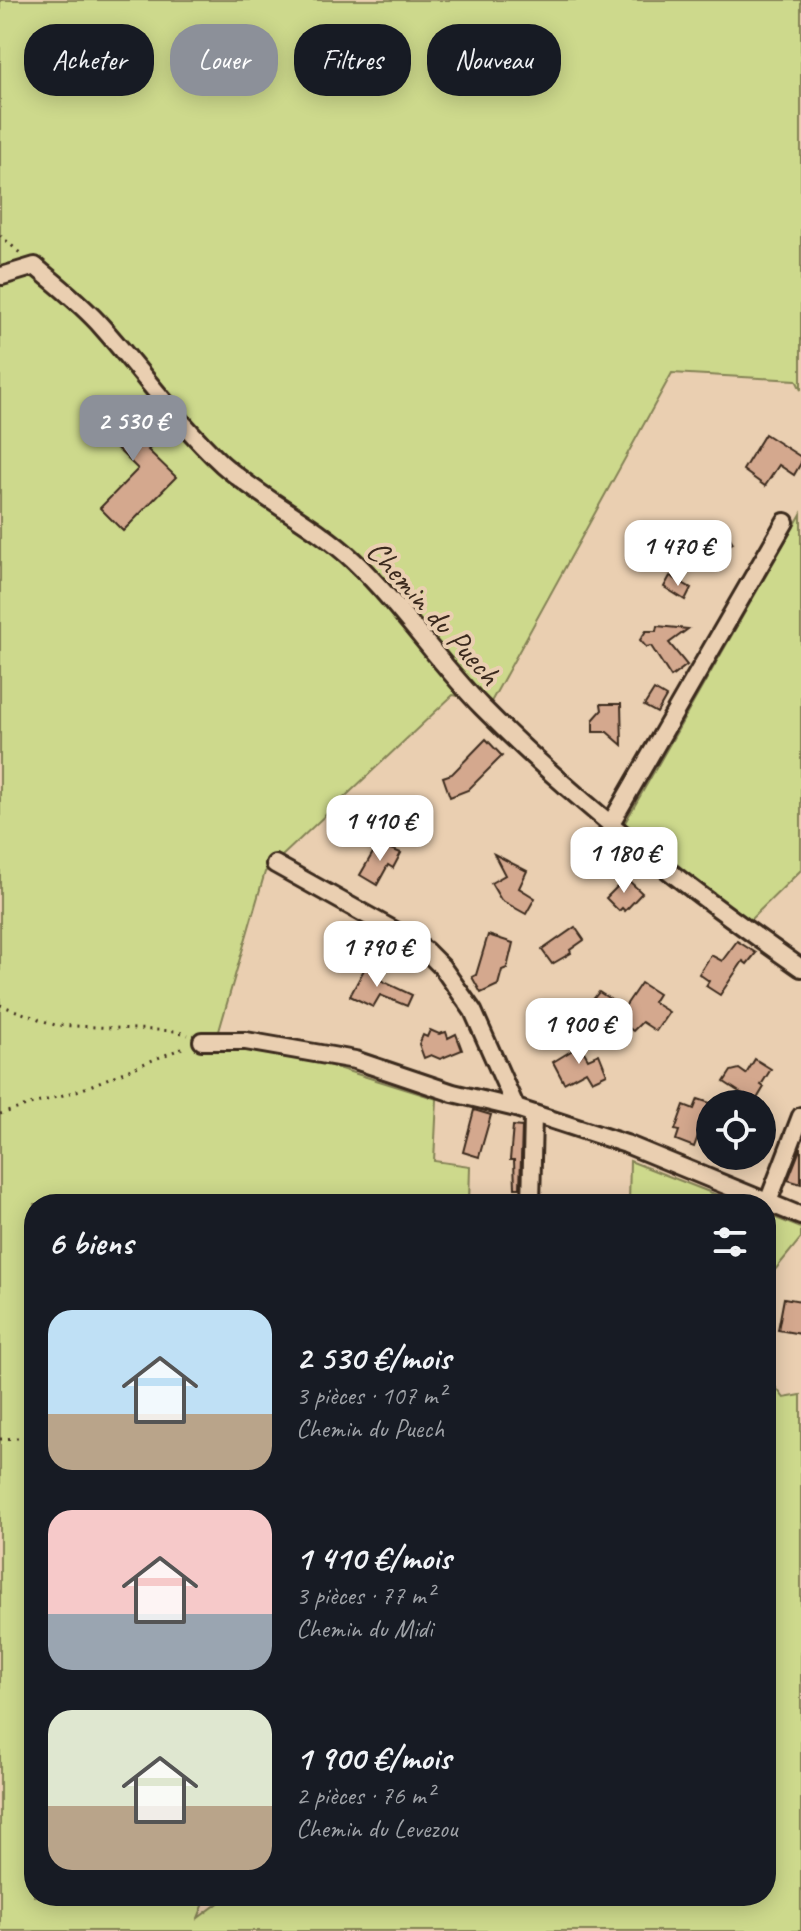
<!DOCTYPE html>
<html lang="fr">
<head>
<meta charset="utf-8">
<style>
	body { margin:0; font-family:Caveat,sans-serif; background:#242831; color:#f1f3f6; height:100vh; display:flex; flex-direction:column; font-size:30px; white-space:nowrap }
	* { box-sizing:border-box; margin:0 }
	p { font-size:26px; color:#9ea1a6 }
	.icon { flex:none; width:44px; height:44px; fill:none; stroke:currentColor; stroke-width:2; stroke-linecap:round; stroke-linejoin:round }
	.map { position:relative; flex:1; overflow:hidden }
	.side { position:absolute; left:24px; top:1194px; width:752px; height:712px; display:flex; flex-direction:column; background:#171b24; border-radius:32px; box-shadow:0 4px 20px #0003 }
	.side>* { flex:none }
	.guide { position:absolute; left:24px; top:24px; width:754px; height:72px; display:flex; gap:16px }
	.tools { position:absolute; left:696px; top:1090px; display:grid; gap:16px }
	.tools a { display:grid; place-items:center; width:80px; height:80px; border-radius:50%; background:#171b24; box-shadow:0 4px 20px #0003; font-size:40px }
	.price { position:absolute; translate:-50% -68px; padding:0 18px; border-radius:16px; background:#fff; color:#222; font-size:26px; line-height:52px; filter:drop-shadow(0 2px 4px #0008) }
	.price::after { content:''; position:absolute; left:50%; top:48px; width:24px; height:18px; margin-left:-12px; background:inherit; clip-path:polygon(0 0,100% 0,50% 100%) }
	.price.selected { background:#8c9099; color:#fff }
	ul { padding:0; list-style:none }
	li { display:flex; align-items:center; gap:24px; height:200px; padding:0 24px }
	li span { display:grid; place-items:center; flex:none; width:224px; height:160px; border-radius:24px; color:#555 }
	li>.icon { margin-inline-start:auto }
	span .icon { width:96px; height:96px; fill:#fffc; stroke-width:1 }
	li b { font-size:34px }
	h2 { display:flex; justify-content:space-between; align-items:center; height:96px; padding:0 24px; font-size:34px }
	.chip { padding:0 28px; border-radius:32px; background:#171b24; box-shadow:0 4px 20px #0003; font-size:28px; line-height:72px }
	.chip.selected { background:#8c9099; color:#fff }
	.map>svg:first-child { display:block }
	.green { fill:#cdd98c; stroke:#848255; stroke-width:2 }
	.building { fill:#d4a88e; stroke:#3b2a1e; stroke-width:2 }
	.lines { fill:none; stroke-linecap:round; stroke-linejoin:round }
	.minor-casing { stroke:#3b2a1e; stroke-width:22 }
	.path { stroke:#3b2a1e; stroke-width:3; stroke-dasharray:2 6; stroke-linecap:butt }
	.minor { stroke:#eacfb1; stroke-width:16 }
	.labels { text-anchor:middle; stroke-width:8; stroke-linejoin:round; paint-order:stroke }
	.street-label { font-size:32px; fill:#3b2a1e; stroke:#eacfb1 }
</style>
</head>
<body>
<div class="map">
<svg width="801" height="1931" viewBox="0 0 801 1931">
	<rect width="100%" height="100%" fill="#eacfb1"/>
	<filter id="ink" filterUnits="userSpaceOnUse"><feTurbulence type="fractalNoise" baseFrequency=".0125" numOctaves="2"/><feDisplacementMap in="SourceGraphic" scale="16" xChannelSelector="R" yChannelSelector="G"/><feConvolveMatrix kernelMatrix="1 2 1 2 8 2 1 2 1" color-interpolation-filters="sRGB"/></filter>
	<g filter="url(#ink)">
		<g class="green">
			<path d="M0 0H801V390L796 380 672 373 491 702 453 695 265 872 219 1031 437 1099 434 1161 470 1166 469 1204H34V1896H207L198 1918 228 1896H766V1375L784 1398 801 1395V1931H0Z"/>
			<path d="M801 514V870L748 922 623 826Z"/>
			<path d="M630 1161 740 1204H629Z"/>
			<path d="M766 1214 801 1228V1238L766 1281Z"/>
		</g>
		<g class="building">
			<path d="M97 401 123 426 139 408 165 433 148 450 176 477 123 531 100 508 138 469 83 415Z"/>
			<path d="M765 434 801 457V463L794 475 779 465 765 486 743 470Z"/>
			<path d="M724 528 733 543 719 551V566H701L699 547 705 536H710Z"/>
			<path d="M670 576 691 588 685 600 664 587Z"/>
			<path d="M657 626 688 629 669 643 687 665 671 677 651 646 646 647 640 640 646 631H656Z"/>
			<path d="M654 690 666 697 657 713 644 706Z"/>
			<path d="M601 704H621L622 745 607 732H593V720L602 710Z"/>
			<path d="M486 739 502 756 468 790 450 797 443 777 452 774Z"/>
			<path d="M378 844 401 853 393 868 388 865 377 885 360 875Z"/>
			<path d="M494 854 527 871 519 888 535 898 526 914 501 900 491 883 505 875Z"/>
			<path d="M626 878 642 893 625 911 622 908 619 911 606 898Z"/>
			<path d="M575 927 584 940 570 950 571 953 552 964 542 950Z"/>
			<path d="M358 935 374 944 366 960 349 950Z"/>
			<path d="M488 935 513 943 507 968 502 970 498 985 481 993 472 977 476 975Z"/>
			<path d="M737 941 756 953 747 964 743 961 720 995 706 986 709 981 699 974 711 955 722 961Z"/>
			<path d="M367 964 381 971 377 977 384 982 412 995 407 1006 380 995 373 1007 350 996Z"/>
			<path d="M641 983 658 994 653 1002 669 1012 656 1031 642 1022 633 1031 624 1024 620 1030 587 1007 599 992 624 1008Z"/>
			<path d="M430 1030 439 1034 446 1032 448 1038 456 1034 462 1050 440 1059 431 1055 424 1058 419 1044 423 1035 427 1037Z"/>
			<path d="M576 1048 583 1050 588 1059 599 1054 607 1074 592 1081 586 1071 564 1083 553 1062Z"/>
			<path d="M755 1059 771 1069 761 1085 764 1087 755 1102 724 1082 731 1071 739 1069 746 1074Z"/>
			<path d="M698 1099 710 1103V1122L702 1125 694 1147 676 1140 679 1131 675 1130 684 1105 694 1109Z"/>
			<path d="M474 1110 491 1115 479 1157 463 1152Z"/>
			<path d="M513 1126 522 1127 520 1188H515L514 1160H510Z"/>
			<path d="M801 1147V1184L788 1180Z"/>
			<path d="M784 1298 801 1301V1334L778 1330Z"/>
		</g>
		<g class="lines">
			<g class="minor-casing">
				<g id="minor">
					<path d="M2 276 35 266C58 286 82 304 102 327 142 372 178 423 222 464 263 500 315 524 354 561 401 606 437 661 482 707 579 805 688 889 801 968"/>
					<path d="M611 823 785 522"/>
					<path d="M275 864 399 933 426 951 442 967 473 1011 516 1108"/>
					<path d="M202 1041H246L355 1060 453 1093 516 1108 626 1144 801 1216"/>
					<path d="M768 1202 801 1116"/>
					<path d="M531 1204 533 1115"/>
				</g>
			</g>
			<g class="path">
				<path d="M0 235 21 254"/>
				<path d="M0 1005 55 1025 176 1031 188 1035"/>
				<path d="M0 1114 80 1090 187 1046"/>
				<path d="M0 1439 34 1437"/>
			</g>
			<use href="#minor" class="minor"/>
		</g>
	</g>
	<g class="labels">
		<g class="street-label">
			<text transform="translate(434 612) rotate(48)" y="11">Chemin du Puech</text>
		</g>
	</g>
</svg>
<div class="tools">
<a><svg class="icon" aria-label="locate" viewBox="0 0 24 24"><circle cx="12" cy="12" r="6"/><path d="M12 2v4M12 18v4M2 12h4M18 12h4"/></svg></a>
</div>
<b class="price selected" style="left:133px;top:463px">2 530 €</b>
<b class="price" style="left:678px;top:588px">1 470 €</b>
<b class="price" style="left:380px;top:863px">1 410 €</b>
<b class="price" style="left:624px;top:895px">1 180 €</b>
<b class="price" style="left:377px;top:989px">1 790 €</b>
<b class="price" style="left:579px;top:1066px">1 900 €</b>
<div class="guide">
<a class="chip">Acheter</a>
<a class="chip selected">Louer</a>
<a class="chip">Filtres</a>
<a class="chip">Nouveau</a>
</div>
<section class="side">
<h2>6 biens<svg class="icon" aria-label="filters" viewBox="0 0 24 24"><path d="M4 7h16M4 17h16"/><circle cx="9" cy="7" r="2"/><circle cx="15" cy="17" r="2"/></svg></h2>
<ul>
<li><span style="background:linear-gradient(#bfe0f5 65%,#b9a48a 0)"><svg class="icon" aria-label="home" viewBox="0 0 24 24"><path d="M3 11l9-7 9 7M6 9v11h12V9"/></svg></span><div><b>2 530 €/mois</b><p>3 pièces · 107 m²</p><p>Chemin du Puech</p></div></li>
<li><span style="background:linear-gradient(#f6c9c9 65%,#9aa5b1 0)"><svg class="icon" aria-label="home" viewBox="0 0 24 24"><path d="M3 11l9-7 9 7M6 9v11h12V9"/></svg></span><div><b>1 410 €/mois</b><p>3 pièces · 77 m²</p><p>Chemin du Midi</p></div></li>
<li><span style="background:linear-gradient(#dfe7d0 60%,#b9a48a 0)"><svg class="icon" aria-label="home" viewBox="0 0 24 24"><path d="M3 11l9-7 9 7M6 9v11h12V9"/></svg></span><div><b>1 900 €/mois</b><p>2 pièces · 76 m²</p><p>Chemin du Levezou</p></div></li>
</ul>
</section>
</div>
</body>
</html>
